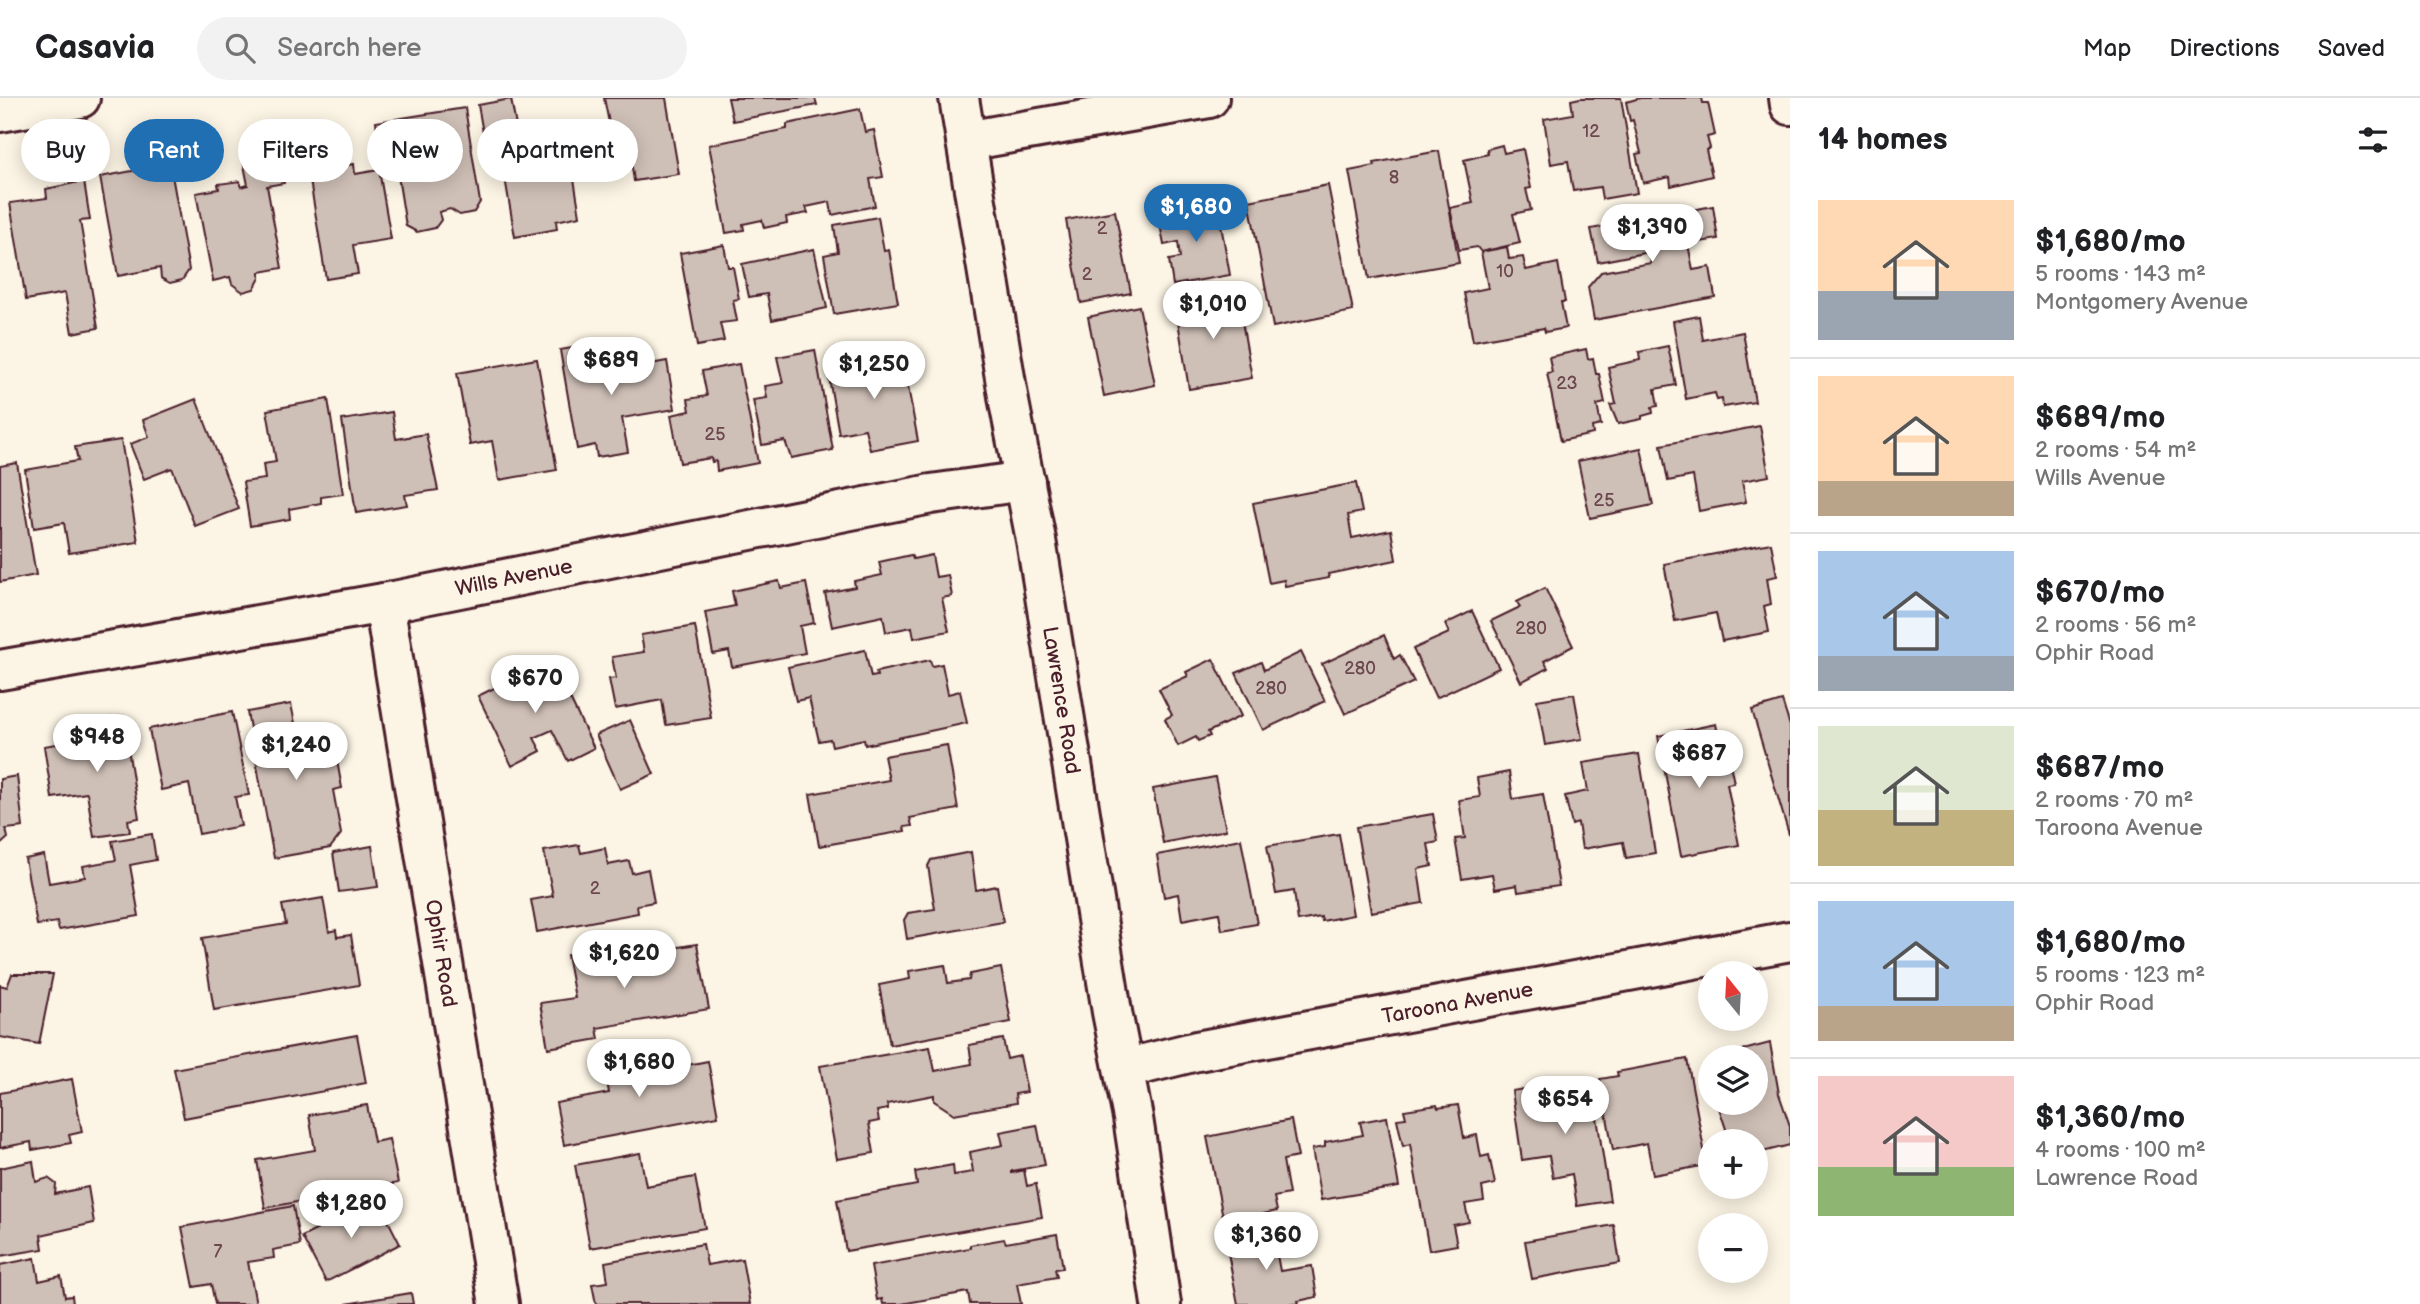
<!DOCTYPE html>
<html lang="en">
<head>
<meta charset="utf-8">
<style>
	body { margin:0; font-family:"Balsamiq Sans",sans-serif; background:#f2f2f2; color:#202124; height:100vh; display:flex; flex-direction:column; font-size:26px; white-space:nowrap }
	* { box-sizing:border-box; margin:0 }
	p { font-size:23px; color:#757577 }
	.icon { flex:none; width:38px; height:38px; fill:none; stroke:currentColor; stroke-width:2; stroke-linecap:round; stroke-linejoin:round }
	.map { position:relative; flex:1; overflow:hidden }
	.sheet { display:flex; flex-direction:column; background:#fff; width:630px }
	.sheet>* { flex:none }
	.banner { position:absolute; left:21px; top:21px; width:665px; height:63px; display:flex; gap:14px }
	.needle { width:46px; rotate:342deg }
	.buttons { position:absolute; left:1698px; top:863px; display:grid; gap:14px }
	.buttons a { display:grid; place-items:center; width:70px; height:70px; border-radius:50%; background:#fff; box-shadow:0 4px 18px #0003; font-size:35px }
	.price { position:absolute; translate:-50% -60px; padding:0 16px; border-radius:24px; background:#fff; color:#222; font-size:23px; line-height:46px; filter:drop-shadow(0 2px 4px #0008) }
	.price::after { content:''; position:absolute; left:50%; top:42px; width:21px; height:16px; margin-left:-10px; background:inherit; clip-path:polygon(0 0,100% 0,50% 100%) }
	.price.active { background:#1f6fb2; color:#fff }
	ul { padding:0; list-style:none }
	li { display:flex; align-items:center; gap:21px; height:175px; padding:0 28px }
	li+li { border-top:2px solid #e0e0e0 }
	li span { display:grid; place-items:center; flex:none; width:196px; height:140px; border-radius:0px; color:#555 }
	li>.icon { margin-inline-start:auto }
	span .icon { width:84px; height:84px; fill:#fffc; stroke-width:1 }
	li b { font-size:30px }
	h2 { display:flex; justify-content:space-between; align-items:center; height:84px; padding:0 28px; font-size:30px }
	.pill { padding:0 24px; border-radius:32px; background:#fff; box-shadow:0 4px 18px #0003; font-size:24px; line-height:63px }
	.pill.active { background:#1f6fb2; color:#fff }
	header { display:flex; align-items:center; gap:42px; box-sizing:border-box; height:98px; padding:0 35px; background:#fff; border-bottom:2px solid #e0e0e0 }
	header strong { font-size:33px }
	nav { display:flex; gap:38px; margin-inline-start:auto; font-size:24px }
	.search { width:490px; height:63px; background:#f2f2f2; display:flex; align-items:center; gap:18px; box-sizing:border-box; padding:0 24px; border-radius:38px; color:#757577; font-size:26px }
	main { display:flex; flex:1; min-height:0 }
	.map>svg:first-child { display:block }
	.building { fill:#cfc0b7; stroke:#4a1f2b; stroke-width:2 }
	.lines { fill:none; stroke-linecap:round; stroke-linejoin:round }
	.minor-casing { stroke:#4a1f2b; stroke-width:44 }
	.minor { stroke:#fcf5e5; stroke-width:38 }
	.labels { text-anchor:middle; stroke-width:5; stroke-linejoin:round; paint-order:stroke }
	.number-label { font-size:18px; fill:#6b474e }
	.street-label { font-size:21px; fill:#4a1f2b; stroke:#fcf5e5 }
</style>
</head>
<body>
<header>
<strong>Casavia</strong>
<div class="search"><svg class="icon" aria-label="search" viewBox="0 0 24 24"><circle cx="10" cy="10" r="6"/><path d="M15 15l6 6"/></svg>Search here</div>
<nav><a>Map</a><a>Directions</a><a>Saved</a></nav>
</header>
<main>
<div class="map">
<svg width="1790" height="1206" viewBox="0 0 1790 1206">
	<rect width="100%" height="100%" fill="#fcf5e5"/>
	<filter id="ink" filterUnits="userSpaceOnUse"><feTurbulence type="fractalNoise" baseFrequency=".0143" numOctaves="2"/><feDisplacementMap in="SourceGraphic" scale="14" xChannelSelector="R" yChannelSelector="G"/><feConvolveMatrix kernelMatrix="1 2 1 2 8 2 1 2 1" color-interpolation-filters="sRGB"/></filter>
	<g filter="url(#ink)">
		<g class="building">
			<path d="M604 0H666L679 76 634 83 631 63 614 50Z"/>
			<path d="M728 0H815L817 7 733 23Z"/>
			<path d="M1580 0H1621L1637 95 1602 101 1600 89 1573 93 1568 63 1551 66 1544 21 1573 16 1571 2Z"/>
			<path d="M1640 0H1702L1703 5H1708L1715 37 1707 39 1710 50 1706 52 1712 78 1671 88 1670 79 1643 85 1636 56 1641 55 1633 22 1630 23 1626 4Z"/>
			<path d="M511 1 518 39 566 31 580 118 556 123 557 131 515 139 499 44 485 46 478 7Z"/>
			<path d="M465 10 480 104 474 114 460 117 450 111 439 114 441 122 435 130 417 134 406 128 396 66 382 68 376 24Z"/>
			<path d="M860 11 865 34 874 32 883 79 870 81 875 108 832 117 830 104 806 109 808 115 786 119 787 125 764 130 762 122 743 126 744 132 726 135 709 47 787 31V26Z"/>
			<path d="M316 39 321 71 354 66 355 76 379 72 391 141 353 147 358 176 326 181 309 76 286 80 281 45Z"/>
			<path d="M276 45 284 85 267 88 282 170 260 174V180L254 191 243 194 232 186 230 179 213 183 196 95 219 91 218 86 240 83 241 89 248 87 241 52Z"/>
			<path d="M1502 47 1504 55 1523 51 1531 90 1526 91 1531 112 1513 116 1520 145 1481 154 1477 149 1459 152 1450 110 1473 105 1464 62 1488 56 1487 51Z"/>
			<path d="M1439 53 1459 165 1369 181 1349 73 1375 68 1374 65Z"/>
			<path d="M170 66 189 172 182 182 170 185 161 180 160 170 118 178 100 79Z"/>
			<path d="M84 83 90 122 80 123 98 230 72 235 65 195 26 202 10 105 47 100 46 91Z"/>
			<path d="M1328 87 1353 213 1273 229 1249 103Z"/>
			<path d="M1217 105 1230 177 1173 187 1169 162 1180 160 1178 144 1164 147 1159 121 1169 119V113Z"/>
			<path d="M1713 108 1718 141 1688 146 1693 172 1710 169 1715 199 1594 222 1588 189 1601 174 1651 165 1649 154 1598 164 1591 131Z"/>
			<path d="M1115 113 1131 195 1081 205 1066 122Z"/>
			<path d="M878 119 884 153 889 152 898 205 834 216 824 157 838 154 834 127Z"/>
			<path d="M724 147 728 169H733L739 201 733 202 737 223 720 225 724 243 697 248 680 155Z"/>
			<path d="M1507 149 1509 161 1523 159 1526 172 1558 165 1565 204H1561L1566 230 1545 234 1544 230 1473 243 1464 195 1488 190 1481 154Z"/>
			<path d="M814 151 827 210 772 222 767 196 749 199 742 166Z"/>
			<path d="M1237 195 1252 280 1189 291 1175 205Z"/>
			<path d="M1139 208 1155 287 1104 298 1088 219Z"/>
			<path d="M1699 218 1703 242 1743 234 1755 304 1723 309 1722 301 1717 302 1715 295 1686 301 1673 223Z"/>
			<path d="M590 247 593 260 621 256 624 271 667 263 675 311 622 320 628 354 597 359 595 347 577 351 560 252Z"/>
			<path d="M1668 248 1676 287 1655 291 1658 308 1652 309 1653 315 1642 318V321L1618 326 1610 307 1616 306 1608 269 1640 262 1639 254Z"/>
			<path d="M1586 251 1588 261 1593 260 1596 276H1599L1605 305 1597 307 1601 327 1592 329 1593 336 1561 343 1547 275 1552 274 1549 259Z"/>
			<path d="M815 252 833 352 791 360 785 343 762 347 753 302 767 300 765 288 783 285 777 259Z"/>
			<path d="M902 256 918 343 870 352 865 331 839 336 827 269Z"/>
			<path d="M537 261 557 372 499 382 492 343 470 347 457 275Z"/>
			<path d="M739 266 758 365 717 373 716 363 712 364 711 360 680 365 671 317 690 313 688 301 707 298 702 273Z"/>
			<path d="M196 301 239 411 195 428 172 370 144 381 130 346 149 339 143 322Z"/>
			<path d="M328 301 343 396 321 399V405L289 411 290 421 250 428 243 384 265 381 263 366 276 364 267 312Z"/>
			<path d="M392 314 396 341 426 336 438 392 405 397 407 407 356 415 342 322Z"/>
			<path d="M1760 328 1769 378 1742 383 1746 404 1699 413 1693 378 1668 383 1661 347Z"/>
			<path d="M121 342 138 444 69 455 64 425 34 430 25 372 78 363 75 349Z"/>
			<path d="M1641 350 1653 407 1590 420 1578 363Z"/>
			<path d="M17 365 36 477 0 484V368Z"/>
			<path d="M1356 385 1362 414 1348 417 1352 440 1391 432 1396 462 1328 476 1329 480 1285 488 1284 482 1269 485 1253 405Z"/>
			<path d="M1771 445 1777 478 1767 480 1771 506 1764 508 1769 534 1722 543 1716 515 1675 523 1664 466Z"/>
			<path d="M911 457 913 461 932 457 936 479 948 477 952 498 942 500 949 533 914 540 912 529 886 534 883 518 832 529 825 495 855 489 854 483 882 477 879 464Z"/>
			<path d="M779 483 781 490 806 485 814 525 800 528 805 555 732 569 729 553 713 556 705 514 735 508 732 493Z"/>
			<path d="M1545 490 1573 548 1544 563 1548 570 1521 584 1491 523 1520 509 1517 504Z"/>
			<path d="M1472 513 1499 570 1436 600 1413 551 1449 535 1445 526Z"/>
			<path d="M695 528 711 620 666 627 662 602 615 611 609 581 616 580 612 559 644 554 641 537Z"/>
			<path d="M1384 537 1394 561 1400 557 1414 584 1345 616 1322 566Z"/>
			<path d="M865 552 871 579 877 578 876 574 930 562 932 568 942 566 948 596 960 593 967 625 865 647 864 641 832 648 830 641 819 643 809 600 796 603 788 569Z"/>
			<path d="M1301 554 1325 603 1263 632 1236 575 1261 564 1264 572Z"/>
			<path d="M1213 561 1241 618 1208 634 1210 638 1198 643 1196 639 1178 648 1165 621 1172 617 1159 591 1188 578 1186 574Z"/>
			<path d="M551 562 594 650 568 663 552 632 534 640 541 653 512 668 478 598Z"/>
			<path d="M1574 596 1582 641 1545 647 1537 602Z"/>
			<path d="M1782 603 1790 628V740L1752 612Z"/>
			<path d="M291 606 297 635 324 630 329 653 335 652 342 690 333 692 341 736 330 750 274 760 247 614Z"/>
			<path d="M232 614 249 697 235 699 241 728 199 736 189 686 161 692 149 631Z"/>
			<path d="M123 618 139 720 128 722 130 734 94 739 87 695 52 700 44 648 81 642 78 625Z"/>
			<path d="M630 622 654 676 620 691 596 637Z"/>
			<path d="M1716 626 1722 657 1728 656 1734 685 1727 686 1739 747 1681 758 1658 638Z"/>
			<path d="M947 647 958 711 910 720 912 728 904 729 905 733 819 748 810 696 889 682 884 658Z"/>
			<path d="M1639 656 1655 755 1626 760 1623 744 1582 751 1578 725 1572 727 1565 698 1588 693 1583 665Z"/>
			<path d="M1509 674 1513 701 1543 696 1559 788 1518 794 1517 787 1495 791 1492 776 1462 781 1455 741 1465 740 1459 702 1480 699 1477 680Z"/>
			<path d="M17 678 23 729 6 731 8 740 0 747V681Z"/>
			<path d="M1215 679 1226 732 1163 745 1153 691Z"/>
			<path d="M1433 716 1438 744 1428 746 1432 768 1418 771 1423 805 1371 814 1356 729Z"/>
			<path d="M152 736 156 762 130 767 139 818 59 832 57 824 37 827 25 761 44 757 49 785 85 779 83 768 116 762 112 743Z"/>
			<path d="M1339 736 1353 817 1322 823 1321 819 1298 823 1294 793 1276 796 1267 748Z"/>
			<path d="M1241 741 1257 826 1222 832 1219 815 1182 822 1178 796 1164 799 1157 757Z"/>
			<path d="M579 747 581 755 605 750 608 767 629 763 632 775 648 771 654 804 637 807 638 815 537 834 531 802 553 798 544 753Z"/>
			<path d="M372 748 378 789 339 794 333 755Z"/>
			<path d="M971 754 976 792 997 788 1003 824 907 841 904 822 908 815 935 811 928 768 931 762Z"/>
			<path d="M323 800 329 834 336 832 337 839 351 837 359 887 214 912 202 840 286 826 282 807Z"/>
			<path d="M618 842 621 854 642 850 643 855 697 846 709 911 597 930 599 941 548 950 540 905 575 900 567 857 575 856 574 849Z"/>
			<path d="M945 867 948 885 969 882 970 876 1001 870 1011 924 890 947 879 887 910 881 909 873Z"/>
			<path d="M12 876H53L39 946 0 939V887L7 889Z"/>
			<path d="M357 937 366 985 184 1020 174 971Z"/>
			<path d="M1003 941 1007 961 1020 958 1027 994 1015 996 1016 1005 954 1016 934 1003V997L887 1006 888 1011 877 1013 879 1023 869 1025 874 1055 837 1061 820 968 930 949 935 973 972 966 969 947Z"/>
			<path d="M1770 945 1779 996 1790 1028V1047L1755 1056V1043H1730L1717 1004H1755V959H1717Z"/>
			<path d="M653 950 657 973 708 963 718 1018 564 1047 556 1005 609 995 603 960Z"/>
			<path d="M1687 961 1707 1067 1653 1077 1647 1045 1613 1052 1600 981 1618 978 1617 974Z"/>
			<path d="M72 981 82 1034 69 1037 71 1045 32 1052 31 1044 0 1050V995Z"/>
			<path d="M1591 981 1610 1103 1577 1108 1572 1076 1553 1080 1549 1058 1522 1062 1512 993 1547 987 1549 998 1564 996 1563 985Z"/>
			<path d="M367 1007 374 1044 389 1041 398 1085 265 1110 257 1062 315 1052 309 1017Z"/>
			<path d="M1437 1007 1438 1010 1458 1007 1464 1040 1477 1037 1481 1059 1489 1057 1495 1086 1482 1089 1484 1103 1465 1106 1469 1124 1453 1127 1457 1147 1429 1152 1410 1046 1403 1048 1397 1021 1406 1020 1404 1012Z"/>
			<path d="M1387 1019 1399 1089 1321 1102 1312 1051 1325 1049V1044L1363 1037 1360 1024Z"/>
			<path d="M1291 1022 1298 1059 1283 1062 1289 1096 1274 1099 1277 1113 1263 1116 1265 1126 1226 1134 1207 1039Z"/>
			<path d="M1037 1027 1045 1067 1012 1073V1075L1024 1072 1027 1088 1036 1086 1042 1119 846 1153 837 1102 917 1087 915 1074 953 1067 954 1077 973 1074 970 1054 1003 1047 1000 1034Z"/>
			<path d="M640 1055 646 1088 695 1079 705 1130 590 1150 575 1067Z"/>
			<path d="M33 1063 36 1084 48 1080 56 1086 55 1096 88 1089 94 1125 41 1137 43 1151 0 1158V1070Z"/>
			<path d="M377 1101 400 1146 326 1184 302 1139Z"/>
			<path d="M293 1108 300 1147 273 1152 274 1160 248 1164 256 1206H215L211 1186 194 1189 182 1129Z"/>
			<path d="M1614 1127 1620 1165 1532 1181 1525 1143Z"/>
			<path d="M1272 1131 1280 1173 1312 1168 1317 1199 1298 1203 1299 1206H1238L1225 1140Z"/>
			<path d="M1057 1136 1063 1170 1055 1171 1057 1179 1017 1186 1021 1206H970L968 1194 901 1206H883L882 1201 877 1202 871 1168 970 1150V1147L1004 1141 1006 1145Z"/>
			<path d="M703 1146 707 1167 742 1161 750 1206H596L592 1186 608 1184 605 1164Z"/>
			<path d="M35 1160 39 1183 61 1178 65 1199 72 1198 73 1206H0V1167Z"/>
			<path d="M411 1195 413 1206H346Z"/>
		</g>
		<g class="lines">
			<g class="minor-casing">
				<g id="minor">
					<path id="s1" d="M959 0 1009 304 1036 442 1112 914 1133 1020 1161 1206"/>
					<path d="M1789 0 1790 7"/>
					<path d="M0 14 80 0"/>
					<path d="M966 43 1209 0"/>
					<path id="s2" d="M384 505 499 1206"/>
					<path id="s3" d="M0 572 384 505 931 396 1025 383"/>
					<path id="s4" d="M1124 971 1197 953 1790 843"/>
				</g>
			</g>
			<use href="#minor" class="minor"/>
		</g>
	</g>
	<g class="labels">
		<g class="number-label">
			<text x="1591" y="39">12</text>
			<text x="1394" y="85">8</text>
			<text x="1102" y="136">2</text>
			<text x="1505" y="179">10</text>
			<text x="1087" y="182">2</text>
			<text x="1567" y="291">23</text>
			<text x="715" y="342">25</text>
			<text x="1604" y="408">25</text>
			<text x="1531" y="536">280</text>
			<text x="1360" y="576">280</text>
			<text x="1271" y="596">280</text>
			<text x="595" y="796">2</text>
			<text x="218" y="1159">7</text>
		</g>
		<g class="street-label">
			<text dy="7" stroke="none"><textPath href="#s3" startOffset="522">Wills Avenue</textPath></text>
			<text dy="7" stroke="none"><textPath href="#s1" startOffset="611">Lawrence Road</textPath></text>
			<text dy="7" stroke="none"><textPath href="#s2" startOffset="355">Ophir Road</textPath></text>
			<text dy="7" stroke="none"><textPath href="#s4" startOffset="340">Taroona Avenue</textPath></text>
		</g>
	</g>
</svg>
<div class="buttons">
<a><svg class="needle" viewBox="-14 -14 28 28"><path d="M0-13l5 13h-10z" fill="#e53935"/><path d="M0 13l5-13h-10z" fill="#757577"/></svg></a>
<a><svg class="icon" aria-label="layers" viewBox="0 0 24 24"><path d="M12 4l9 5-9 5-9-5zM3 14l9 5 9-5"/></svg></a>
<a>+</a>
<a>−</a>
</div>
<b class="price active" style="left:1196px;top:146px">$1,680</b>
<b class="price" style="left:1652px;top:166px">$1,390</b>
<b class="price" style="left:1213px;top:243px">$1,010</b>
<b class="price" style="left:611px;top:299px">$689</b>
<b class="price" style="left:874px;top:303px">$1,250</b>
<b class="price" style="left:535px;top:617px">$670</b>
<b class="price" style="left:97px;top:676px">$948</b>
<b class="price" style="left:296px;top:684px">$1,240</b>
<b class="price" style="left:1699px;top:692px">$687</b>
<b class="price" style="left:624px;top:892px">$1,620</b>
<b class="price" style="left:639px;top:1001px">$1,680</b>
<b class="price" style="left:1565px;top:1038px">$654</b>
<b class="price" style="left:351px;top:1142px">$1,280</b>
<b class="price" style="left:1266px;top:1174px">$1,360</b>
<div class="banner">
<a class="pill">Buy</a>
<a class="pill active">Rent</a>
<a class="pill">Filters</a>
<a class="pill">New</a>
<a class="pill">Apartment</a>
</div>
</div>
<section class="sheet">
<h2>14 homes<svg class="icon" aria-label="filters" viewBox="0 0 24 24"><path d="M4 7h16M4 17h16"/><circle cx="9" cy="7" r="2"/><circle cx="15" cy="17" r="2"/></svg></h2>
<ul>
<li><span style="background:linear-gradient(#ffd9b3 65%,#9aa5b1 0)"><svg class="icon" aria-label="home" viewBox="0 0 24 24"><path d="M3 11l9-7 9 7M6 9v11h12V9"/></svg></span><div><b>$1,680/mo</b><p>5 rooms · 143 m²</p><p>Montgomery Avenue</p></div></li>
<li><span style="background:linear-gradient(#ffd9b3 75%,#b9a48a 0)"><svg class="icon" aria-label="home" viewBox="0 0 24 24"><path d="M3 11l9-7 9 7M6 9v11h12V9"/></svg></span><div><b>$689/mo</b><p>2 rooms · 54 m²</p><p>Wills Avenue</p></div></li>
<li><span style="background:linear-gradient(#a9c7e8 75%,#9aa5b1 0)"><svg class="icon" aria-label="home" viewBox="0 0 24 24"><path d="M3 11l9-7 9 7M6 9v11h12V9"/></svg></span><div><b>$670/mo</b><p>2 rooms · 56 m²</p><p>Ophir Road</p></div></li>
<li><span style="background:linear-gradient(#dfe7d0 60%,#c2b280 0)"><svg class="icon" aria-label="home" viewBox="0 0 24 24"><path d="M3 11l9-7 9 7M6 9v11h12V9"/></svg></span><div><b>$687/mo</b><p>2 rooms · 70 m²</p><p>Taroona Avenue</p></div></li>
<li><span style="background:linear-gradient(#a9c7e8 75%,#b9a48a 0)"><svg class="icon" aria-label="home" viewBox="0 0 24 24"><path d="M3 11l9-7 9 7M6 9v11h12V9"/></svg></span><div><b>$1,680/mo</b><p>5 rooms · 123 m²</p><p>Ophir Road</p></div></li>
<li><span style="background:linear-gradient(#f6c9c9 65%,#8fb573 0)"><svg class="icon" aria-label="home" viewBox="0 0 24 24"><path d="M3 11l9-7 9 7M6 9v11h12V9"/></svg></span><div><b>$1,360/mo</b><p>4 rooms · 100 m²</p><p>Lawrence Road</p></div></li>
</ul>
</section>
</main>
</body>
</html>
